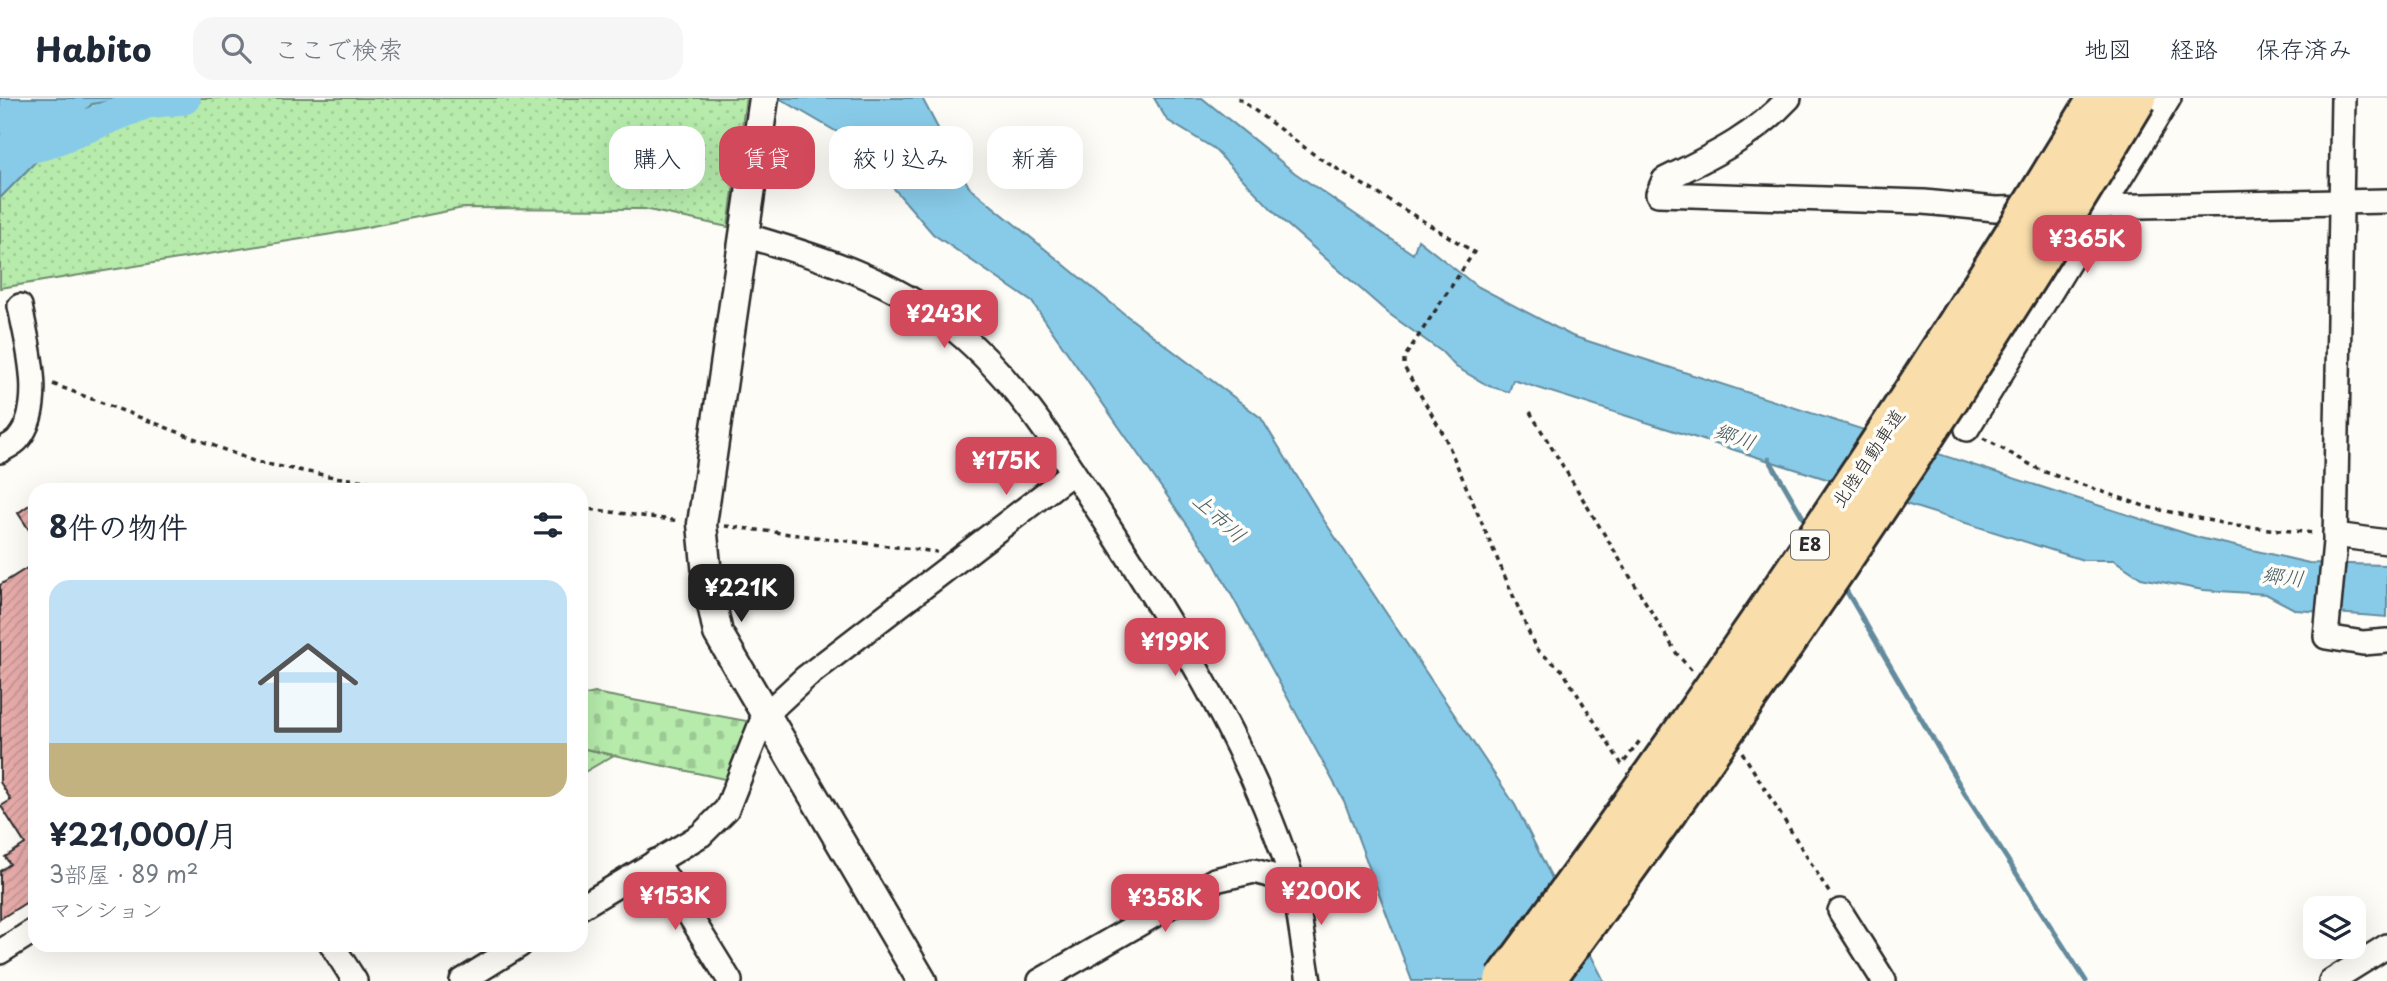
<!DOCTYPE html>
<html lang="ja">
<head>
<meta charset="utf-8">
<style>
	body { margin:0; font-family:"Playpen Sans","Klee One",sans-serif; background:#f6f6f7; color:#1f2937; height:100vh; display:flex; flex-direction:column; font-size:26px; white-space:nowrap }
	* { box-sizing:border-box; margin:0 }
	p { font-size:23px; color:#747a83 }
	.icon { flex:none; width:38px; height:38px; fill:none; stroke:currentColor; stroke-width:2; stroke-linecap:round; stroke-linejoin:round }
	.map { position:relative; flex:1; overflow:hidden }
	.side { position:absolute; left:28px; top:385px; width:560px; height:469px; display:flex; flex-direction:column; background:#fff; border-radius:21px; box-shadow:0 7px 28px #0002 }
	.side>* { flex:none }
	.hud { position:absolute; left:609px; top:28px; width:665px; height:63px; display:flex; gap:14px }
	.buttons { position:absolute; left:2303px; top:798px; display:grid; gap:14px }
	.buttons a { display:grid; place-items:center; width:63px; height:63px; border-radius:14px; background:#fff; box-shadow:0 7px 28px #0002; font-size:35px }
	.price { position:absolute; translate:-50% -60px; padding:0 16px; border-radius:14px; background:#d1495b; color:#fff; font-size:23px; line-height:46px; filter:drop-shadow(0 2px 4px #0008) }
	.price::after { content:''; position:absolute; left:50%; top:42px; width:21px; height:16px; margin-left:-10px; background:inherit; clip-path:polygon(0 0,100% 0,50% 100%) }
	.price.current { background:#222; color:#fff }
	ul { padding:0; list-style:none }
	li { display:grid; align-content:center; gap:14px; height:371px; padding:0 21px }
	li+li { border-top:2px solid #e0e1e3 }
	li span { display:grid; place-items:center; height:217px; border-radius:21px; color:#555 }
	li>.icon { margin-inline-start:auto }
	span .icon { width:126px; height:126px; fill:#fffc; stroke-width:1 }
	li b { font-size:30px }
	h2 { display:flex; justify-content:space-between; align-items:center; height:84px; padding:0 21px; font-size:30px }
	.tag { padding:0 24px; border-radius:21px; background:#fff; box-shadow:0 7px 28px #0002; font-size:24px; line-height:63px }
	.tag.current { background:#d1495b; color:#fff }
	header { display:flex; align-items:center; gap:42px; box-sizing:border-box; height:98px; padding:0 35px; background:#fff; border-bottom:2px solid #e0e1e3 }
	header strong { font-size:33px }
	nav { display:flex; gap:38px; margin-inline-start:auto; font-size:24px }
	.search { width:490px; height:63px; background:#f6f6f7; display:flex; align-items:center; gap:18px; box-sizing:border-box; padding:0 24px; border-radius:21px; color:#747a83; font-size:26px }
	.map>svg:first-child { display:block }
	.grass { fill:url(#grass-dots); stroke:#708b6c; stroke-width:2 }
	.cemetery { fill:url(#cemetery-stones); stroke:#708b6c; stroke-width:2 }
	.water { fill:#88cbe9; stroke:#638b9d; stroke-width:2 }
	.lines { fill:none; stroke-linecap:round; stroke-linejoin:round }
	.stream { stroke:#638b9d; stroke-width:5 }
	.river { stroke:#88cbe9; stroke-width:33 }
	.building { fill:url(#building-hatch); stroke:#2b2b2b; stroke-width:2 }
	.minor-casing { stroke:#2b2b2b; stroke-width:28 }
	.tertiary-casing { stroke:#2b2b2b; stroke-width:33 }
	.path { stroke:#2b2b2b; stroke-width:3.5; stroke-dasharray:5 5; stroke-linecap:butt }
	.minor { stroke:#fdfcf7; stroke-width:23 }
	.tertiary { stroke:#fdfcf7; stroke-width:28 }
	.motorway-bridge-casing { stroke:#2b2b2b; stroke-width:44; stroke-linecap:butt }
	.motorway-bridge { stroke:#f9deab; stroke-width:38 }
	.labels { text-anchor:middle; stroke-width:7; stroke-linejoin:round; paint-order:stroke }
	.shield { fill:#fdfcf7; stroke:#6a6a68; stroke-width:2 }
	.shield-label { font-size:18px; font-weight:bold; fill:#2b2b2b }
	.street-label { font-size:19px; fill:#2b2b2b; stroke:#fdfcf7 }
	.water-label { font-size:21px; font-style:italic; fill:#475b64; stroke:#fdfcf7 }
</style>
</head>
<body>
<header>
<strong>Habito</strong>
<div class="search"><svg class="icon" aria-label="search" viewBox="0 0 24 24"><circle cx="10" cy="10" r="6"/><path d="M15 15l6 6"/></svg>ここで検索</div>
<nav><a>地図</a><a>経路</a><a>保存済み</a></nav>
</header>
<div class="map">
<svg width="2387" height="883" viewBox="0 0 2387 883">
	<defs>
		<pattern id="grass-dots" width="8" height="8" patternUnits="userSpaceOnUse" patternTransform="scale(1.75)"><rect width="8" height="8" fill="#b6ebac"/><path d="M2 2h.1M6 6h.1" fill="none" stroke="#9dca94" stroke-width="1.8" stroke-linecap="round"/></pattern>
		<pattern id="cemetery-stones" width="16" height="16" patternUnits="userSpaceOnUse" patternTransform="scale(1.75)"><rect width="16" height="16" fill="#b6ebac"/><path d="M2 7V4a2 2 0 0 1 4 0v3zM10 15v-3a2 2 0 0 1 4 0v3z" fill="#9dca94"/></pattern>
		<pattern id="building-hatch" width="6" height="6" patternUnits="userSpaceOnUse" patternTransform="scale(1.75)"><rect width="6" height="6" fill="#e7acaa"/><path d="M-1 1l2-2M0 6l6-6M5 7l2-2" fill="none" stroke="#c69492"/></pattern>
	</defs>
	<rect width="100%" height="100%" fill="#fdfcf7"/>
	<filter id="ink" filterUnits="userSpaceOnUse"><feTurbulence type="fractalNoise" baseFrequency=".0143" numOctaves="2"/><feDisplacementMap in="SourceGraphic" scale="14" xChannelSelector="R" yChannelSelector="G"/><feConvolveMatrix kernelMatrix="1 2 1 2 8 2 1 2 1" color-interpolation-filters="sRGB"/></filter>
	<g filter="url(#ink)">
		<g class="grass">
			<path d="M128 0H746L728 129 644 111 463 110 332 136 0 190V100L92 6Z"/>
			<path d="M581 650 614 657 581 676Z"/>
		</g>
		<path class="cemetery" d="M595 595 752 624 743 685 581 650V598Z"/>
		<g class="water">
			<path d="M0 0H128L92 6 0 100Z"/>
			<path d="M779 0H922L969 89 1122 214 1261 320 1325 424 1515 707 1604 883H1412L1344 703 1214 465 1032 204 933 136 854 44Z"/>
			<path d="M1154 0H1202L1295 75 1413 156 1418 142 1475 187 1572 238 2200 440 2309 465 2387 467V519L2296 512 2266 496 2203 492 2141 480 2114 462H2083L1513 282 1509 294 1489 288 1456 269 1442 254 1388 215 1283 123 1213 50 1167 22Z"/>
		</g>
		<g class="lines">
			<g class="stream">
				<path d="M1769 361 1808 428"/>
				<path d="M1843 487 1965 696 2086 883"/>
			</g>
			<path class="river" d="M0 56 46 45 147 4 184 0"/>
		</g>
		<g class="building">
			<path d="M35 403V441L18 415Z"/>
			<path d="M35 465V799L0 821V773L10 766 5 759 25 746 1 708 11 702 0 684V487Z"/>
		</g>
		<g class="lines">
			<g class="minor-casing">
				<g id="minor">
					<path d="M1789 0C1752 40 1712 58 1664 82L1658 96 1924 104 1995 111 2387 103"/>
					<path d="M2343 0 2335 444 2326 539 2363 545 2387 543"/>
					<path d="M744 137C820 159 893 181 955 232 1017 283 1059 352 1102 418 1173 527 1244 641 1286 763 1299 800 1302 844 1309 883"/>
					<path d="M1967 331 2169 0"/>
					<path d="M0 353C5 350 14 346 18 341 46 308 27 245 20 208"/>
					<path d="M2335 437 2387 444"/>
					<path d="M656 763 730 883"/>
					<path d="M581 809 701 737 727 711 764 618 806 579 1073 374"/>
					<path d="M1840 813 1884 883"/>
					<path d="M332 847 355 883"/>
					<path d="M0 854 35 832"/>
					<path d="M462 883 520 847"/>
					<path d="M1040 883 1215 782 1254 773 1291 783"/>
					<path d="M2331 883 2387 848"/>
				</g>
			</g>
			<g class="tertiary-casing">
				<path id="tertiary" d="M764 0 702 426 708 487 718 535 922 883"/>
			</g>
			<g class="path">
				<path d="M1238 0 1316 58 1474 154 1404 260V269L1444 337 1536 551 1562 572 1622 667 1641 641"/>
				<path d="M53 286 256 364 334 379 435 392"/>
				<path d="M1530 314 1677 556 1692 573"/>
				<path d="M1983 340 2042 373 2147 409 2235 428 2315 435"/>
				<path d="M581 410 680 423"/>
				<path d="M725 428 937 454"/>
				<path d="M1742 654 1830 796"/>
			</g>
			<use href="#minor" class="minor"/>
			<use href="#tertiary" class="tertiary"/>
			<g class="motorway-bridge-casing">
				<g id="motorway-bridge">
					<path d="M1504 883C1714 598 1915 303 2098 0"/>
					<path d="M1544 883C1754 598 1955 304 2137 0"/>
				</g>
			</g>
			<use href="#motorway-bridge" class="motorway-bridge"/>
		</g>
	</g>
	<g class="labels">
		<rect class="shield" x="1791" y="432.5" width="38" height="29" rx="5"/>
		<g class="shield-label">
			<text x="1810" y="453">E8</text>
		</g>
		<g class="street-label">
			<text transform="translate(1868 360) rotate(-56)" y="7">北陸自動車道</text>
		</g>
		<g class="water-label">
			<text transform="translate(1735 339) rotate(20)" y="7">郷川</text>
			<text transform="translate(1219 420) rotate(42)" y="7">上市川</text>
			<text transform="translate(2283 479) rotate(7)" y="7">郷川</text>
		</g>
	</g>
</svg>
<div class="buttons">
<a><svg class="icon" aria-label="layers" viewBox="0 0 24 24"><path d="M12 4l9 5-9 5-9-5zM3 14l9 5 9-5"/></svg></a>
</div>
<b class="price" style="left:2087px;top:177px">¥365K</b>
<b class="price" style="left:944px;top:252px">¥243K</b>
<b class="price" style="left:1006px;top:399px">¥175K</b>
<b class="price current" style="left:741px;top:526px">¥221K</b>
<b class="price" style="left:1175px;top:580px">¥199K</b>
<b class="price" style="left:1321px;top:829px">¥200K</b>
<b class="price" style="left:675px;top:834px">¥153K</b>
<b class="price" style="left:1165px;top:836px">¥358K</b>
<div class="hud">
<a class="tag">購入</a>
<a class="tag current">賃貸</a>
<a class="tag">絞り込み</a>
<a class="tag">新着</a>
</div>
<section class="side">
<h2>8件の物件<svg class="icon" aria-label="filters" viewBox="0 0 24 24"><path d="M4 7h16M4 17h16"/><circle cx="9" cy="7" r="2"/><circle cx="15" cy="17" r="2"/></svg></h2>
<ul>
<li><span style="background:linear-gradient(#bfe0f5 75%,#c2b280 0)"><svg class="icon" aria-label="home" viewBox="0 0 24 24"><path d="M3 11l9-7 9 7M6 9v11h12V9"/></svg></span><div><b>¥221,000/月</b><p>3部屋 · 89 m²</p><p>マンション</p></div></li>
</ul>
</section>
</div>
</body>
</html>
